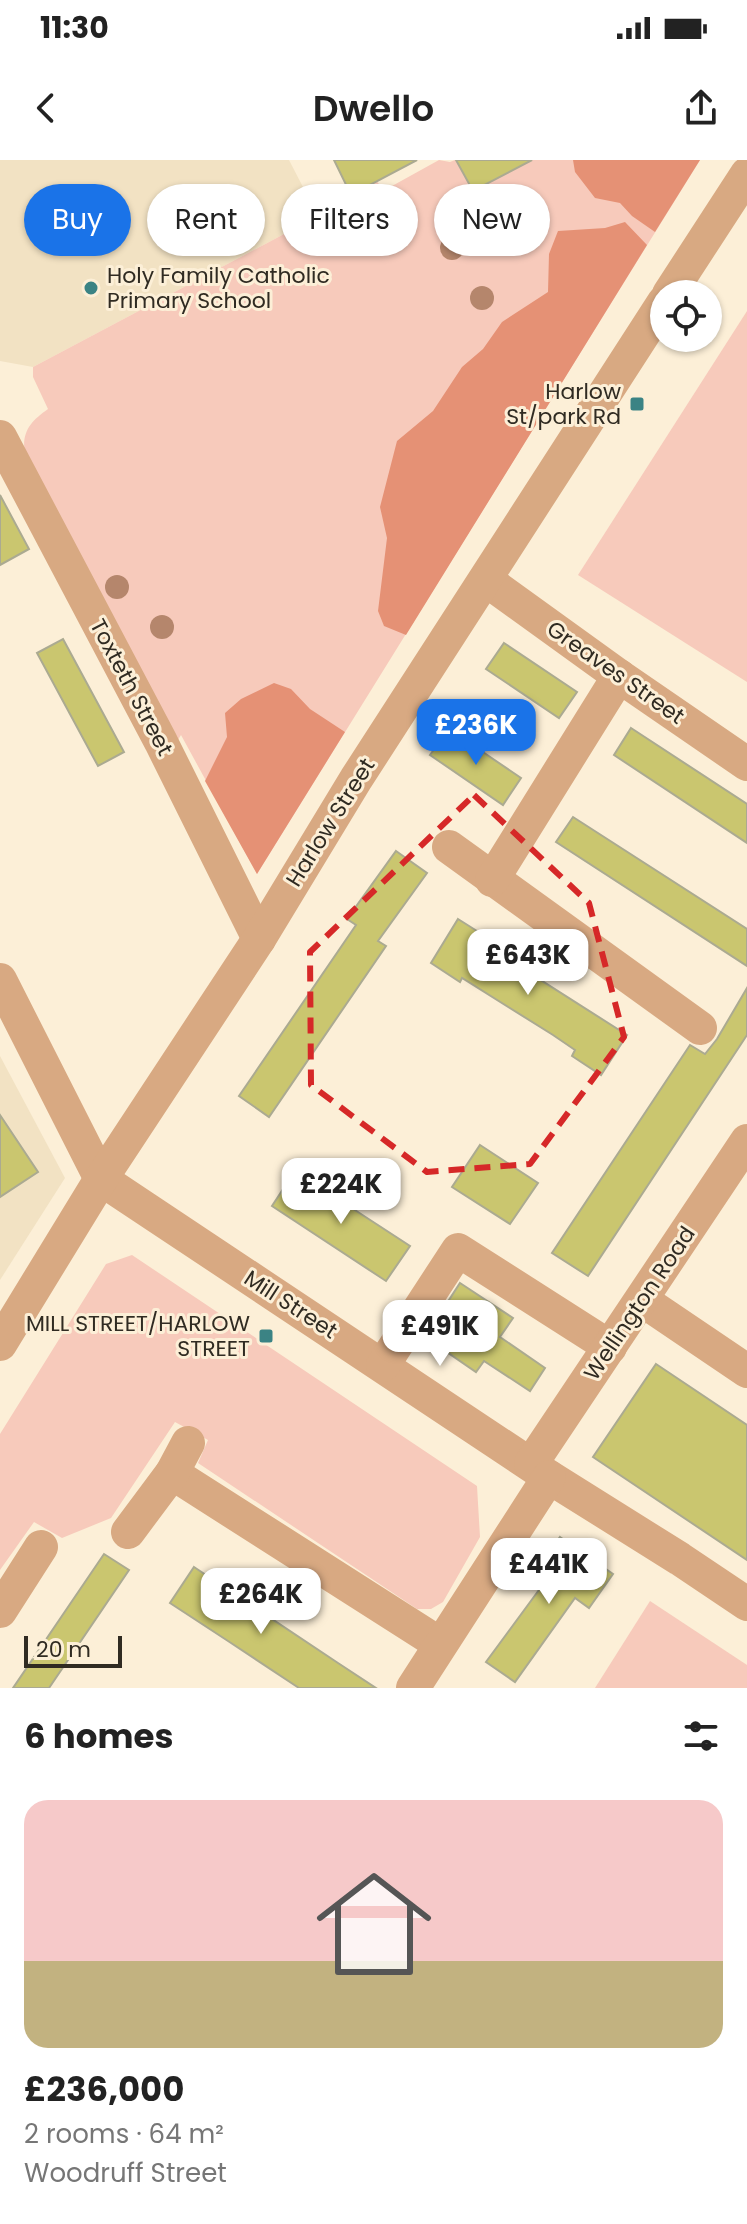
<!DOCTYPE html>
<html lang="en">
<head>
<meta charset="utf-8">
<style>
	body { margin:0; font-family:Poppins,sans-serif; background:#f2f2f2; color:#222; height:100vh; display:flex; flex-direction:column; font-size:30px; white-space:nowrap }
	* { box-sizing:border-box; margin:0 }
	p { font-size:26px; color:#767676 }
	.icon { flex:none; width:44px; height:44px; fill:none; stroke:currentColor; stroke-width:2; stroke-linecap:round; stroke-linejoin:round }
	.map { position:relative; height:1528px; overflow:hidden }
	.drawer { display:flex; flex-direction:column; background:#fff; flex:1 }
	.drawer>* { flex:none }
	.banner { position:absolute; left:24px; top:24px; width:700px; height:72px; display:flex; gap:16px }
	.tools { position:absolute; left:650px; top:120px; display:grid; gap:16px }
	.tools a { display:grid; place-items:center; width:72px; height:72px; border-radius:50%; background:#fff; box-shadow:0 2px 6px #0004; font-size:40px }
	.scale { position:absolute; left:24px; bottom:20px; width:98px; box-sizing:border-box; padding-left:8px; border:4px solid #302b22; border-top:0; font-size:22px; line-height:28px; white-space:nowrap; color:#302b22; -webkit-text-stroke:6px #fcefd7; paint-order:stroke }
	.price { position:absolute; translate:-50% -68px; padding:0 18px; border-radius:16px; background:#fff; color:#222; font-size:26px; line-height:52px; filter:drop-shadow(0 2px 4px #0008) }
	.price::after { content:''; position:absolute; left:50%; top:48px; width:24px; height:18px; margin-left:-12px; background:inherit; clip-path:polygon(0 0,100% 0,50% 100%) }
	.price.active { background:#1a73e8; color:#fff }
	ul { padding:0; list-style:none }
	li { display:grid; align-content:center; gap:16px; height:424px; padding:0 24px }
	li span { display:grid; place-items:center; height:248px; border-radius:24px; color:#555 }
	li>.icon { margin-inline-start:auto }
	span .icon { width:144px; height:144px; fill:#fffc; stroke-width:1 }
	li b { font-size:34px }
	h2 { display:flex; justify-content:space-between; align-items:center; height:96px; padding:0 24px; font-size:34px }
	.chip { padding:0 28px; border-radius:36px; background:#fff; box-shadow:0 2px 6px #0004; font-size:28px; line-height:72px }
	.chip.active { background:#1a73e8; color:#fff }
	.status { display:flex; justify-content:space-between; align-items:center; height:56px; padding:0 40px; background:#fff; direction:ltr }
	.status svg { height:22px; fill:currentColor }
	header { display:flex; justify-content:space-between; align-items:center; height:104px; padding:0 24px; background:#fff; font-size:36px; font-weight:600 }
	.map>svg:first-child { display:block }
	.built { fill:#f2e2c3 }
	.green { fill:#f7cabb }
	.forest { fill:#e59175 }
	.building { fill:#cac66f; stroke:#abaa91; stroke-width:2 }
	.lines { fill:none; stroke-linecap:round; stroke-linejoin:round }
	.minor { stroke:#d8a982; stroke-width:34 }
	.tree { fill:#b5866c }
	.marked { fill:none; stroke:#d62828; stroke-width:6; stroke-dasharray:16 10; stroke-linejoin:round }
	.poi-dot { fill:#3b8384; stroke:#fcefd7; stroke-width:3 }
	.labels { text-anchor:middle; stroke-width:6; stroke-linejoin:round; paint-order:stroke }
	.poi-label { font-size:22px; fill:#302b22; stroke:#fcefd7; text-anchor:end }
	.street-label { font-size:22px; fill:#302b22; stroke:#fcefd7 }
</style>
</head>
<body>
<div class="status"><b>11:30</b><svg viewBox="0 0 49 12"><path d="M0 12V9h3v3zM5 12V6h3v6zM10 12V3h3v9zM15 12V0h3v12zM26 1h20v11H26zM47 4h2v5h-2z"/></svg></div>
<header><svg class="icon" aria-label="back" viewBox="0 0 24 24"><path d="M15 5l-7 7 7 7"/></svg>Dwello<svg class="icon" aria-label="share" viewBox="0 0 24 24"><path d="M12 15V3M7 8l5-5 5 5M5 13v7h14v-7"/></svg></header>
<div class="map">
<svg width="747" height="1528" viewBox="0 0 747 1528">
	<rect width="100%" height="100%" fill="#fcefd7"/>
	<g class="built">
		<path d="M0 0H289L318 56 33 207 0 201Z"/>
		<path d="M0 896 65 1018 0 1120Z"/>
	</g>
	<g class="green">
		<path d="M439 0 450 2 455 0H700L257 714 181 575 176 583 25 294C21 272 31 261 48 249L33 217V207L318 56 377 21 383 31Z"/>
		<path d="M747 151V522L578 415Z"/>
		<path d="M132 1095 477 1326 480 1377 443 1442 431 1449H417L198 1303 208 1280 175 1262 111 1358 62 1378 34 1362 0 1410V1274L106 1104Z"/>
		<path d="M650 1441 747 1505V1528H595Z"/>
	</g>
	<g class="forest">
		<path d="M573 0H700L655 72 632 56 620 43 595 38 575 12Z"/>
		<path d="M625 62 647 85 406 475 384 466 378 451 387 378 380 347 397 281 433 251 462 207 483 189 502 162 548 132 549 94 558 71 605 68Z"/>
		<path d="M274 523 291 529 310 549 345 572 257 714 205 621 227 577 225 553 241 539Z"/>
	</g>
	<g class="building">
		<path d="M334 0H417L351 35Z"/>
		<path d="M456 0H532L473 31Z"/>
		<path d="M0 335 29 389 0 405Z"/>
		<path d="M63 479 124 592 98 606 37 493Z"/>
		<path d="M504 483 577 532 559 558 486 509Z"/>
		<path d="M631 568 747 644V683L614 595Z"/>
		<path d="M449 569 521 618 503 645 430 595Z"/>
		<path d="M573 657 747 769V806L556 682Z"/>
		<path d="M396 691 427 713 378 781 386 786 269 957 239 936 356 765 347 759Z"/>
		<path d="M458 759 488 778 484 784 627 875 601 915 572 896 575 890 553 875 462 818 460 822 431 803Z"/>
		<path d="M747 828V875L588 1116 552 1093 690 885 705 894 717 879Z"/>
		<path d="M0 955 38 1012 0 1037Z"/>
		<path d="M480 985 538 1023 510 1064 452 1027Z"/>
		<path d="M295 1011 410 1086 386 1121 272 1046Z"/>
		<path d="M460 1123 513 1158 500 1177 545 1208 530 1231 484 1201 476 1212 425 1177Z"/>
		<path d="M656 1204 747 1265V1400L593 1297Z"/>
		<path d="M560 1377 613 1414 589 1448 575 1438 515 1522 486 1502 547 1419 536 1411Z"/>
		<path d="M104 1394 129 1410 49 1528H13Z"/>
		<path d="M194 1407 338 1503 376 1528H299L228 1481 170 1443Z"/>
	</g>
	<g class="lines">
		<g class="minor">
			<path d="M669 134 747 14"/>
			<path d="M0 277 161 582 259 779"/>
			<path d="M486 420 619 516 747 604"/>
			<path d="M449 687 700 868"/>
			<path d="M492 720 619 516"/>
			<path d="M0 820 101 1019 549 1317 680 1399 747 1444"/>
			<path d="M642 1140 747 1211"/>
			<path d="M0 1184 101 1019 259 779 356 619 664 142"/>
			<path d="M383 1205 458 1090 610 1187"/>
			<path d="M531 1304 747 981"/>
			<path d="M172 1313 440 1484"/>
			<path d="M128 1372 172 1313 188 1283"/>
			<path d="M0 1451 41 1387"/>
			<path d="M413 1528 549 1317"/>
		</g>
	</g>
	<g class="tree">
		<circle cx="493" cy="75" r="12"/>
		<circle cx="452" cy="88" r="12"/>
		<circle cx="482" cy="138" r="12"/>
		<circle cx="117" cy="427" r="12"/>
		<circle cx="162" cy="467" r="12"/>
	</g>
	<path class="marked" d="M474 635 589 743 624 877 530 1004 427 1012 311 925 310 792Z"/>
	<g class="poi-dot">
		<circle cx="91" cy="128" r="8"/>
		<rect x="629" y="236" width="16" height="16" rx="4"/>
		<rect x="258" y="1168" width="16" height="16" rx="4"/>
	</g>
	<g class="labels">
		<g class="poi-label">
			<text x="107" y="123" text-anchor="start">Holy Family Catholic<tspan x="107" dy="25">Primary School</tspan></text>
			<text x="621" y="239">Harlow<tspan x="621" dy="25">St/park Rd</tspan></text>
			<text x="250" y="1171">MILL STREET/HARLOW<tspan x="250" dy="25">STREET</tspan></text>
		</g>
		<g class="street-label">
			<text transform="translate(616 512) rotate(35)" y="8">Greaves Street</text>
			<text transform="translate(132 527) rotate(62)" y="8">Toxteth Street</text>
			<text transform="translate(330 662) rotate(-58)" y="8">Harlow Street</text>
			<text transform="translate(639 1143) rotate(-56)" y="8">Wellington Road</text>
			<text transform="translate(291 1144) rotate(33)" y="8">Mill Street</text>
		</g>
	</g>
</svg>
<div class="tools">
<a><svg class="icon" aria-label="locate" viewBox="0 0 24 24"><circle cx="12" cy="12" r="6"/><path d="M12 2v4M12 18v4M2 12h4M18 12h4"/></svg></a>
</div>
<div class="scale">20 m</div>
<b class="price active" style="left:476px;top:607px">£236K</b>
<b class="price" style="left:528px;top:837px">£643K</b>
<b class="price" style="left:341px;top:1066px">£224K</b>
<b class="price" style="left:440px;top:1208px">£491K</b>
<b class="price" style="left:549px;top:1446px">£441K</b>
<b class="price" style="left:261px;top:1476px">£264K</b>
<div class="banner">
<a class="chip active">Buy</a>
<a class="chip">Rent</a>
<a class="chip">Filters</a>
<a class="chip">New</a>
</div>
</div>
<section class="drawer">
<h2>6 homes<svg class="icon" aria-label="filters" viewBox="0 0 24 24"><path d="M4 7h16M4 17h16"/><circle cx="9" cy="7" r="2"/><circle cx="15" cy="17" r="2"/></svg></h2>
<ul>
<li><span style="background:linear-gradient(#f6c9c9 65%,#c2b280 0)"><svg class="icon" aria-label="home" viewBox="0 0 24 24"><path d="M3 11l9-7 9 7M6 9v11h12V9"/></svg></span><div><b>£236,000</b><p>2 rooms · 64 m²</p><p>Woodruff Street</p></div></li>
</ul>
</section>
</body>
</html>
